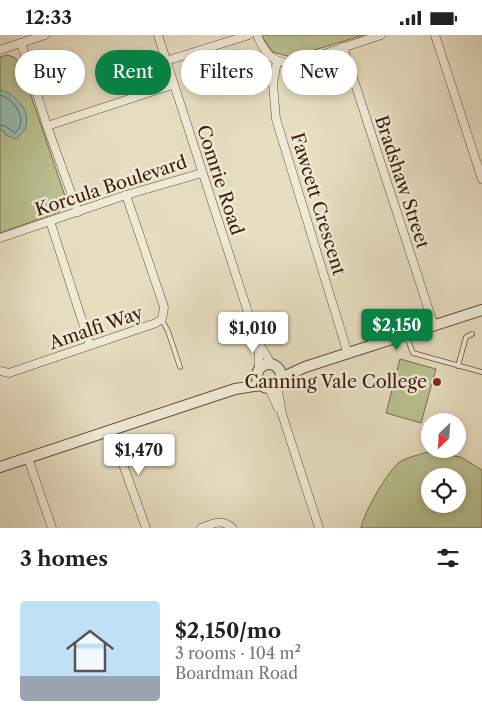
<!DOCTYPE html>
<html lang="en">
<head>
<meta charset="utf-8">
<style>
	body { margin:0; font-family:"Libre Caslon Text",serif; background:#f2f2f2; color:#222; height:100vh; display:flex; flex-direction:column; font-size:19px; white-space:nowrap }
	* { box-sizing:border-box; margin:0 }
	p { font-size:16px; color:#767676 }
	.icon { flex:none; width:28px; height:28px; fill:none; stroke:currentColor; stroke-width:2; stroke-linecap:round; stroke-linejoin:round }
	.map { position:relative; height:493px; overflow:hidden }
	.sheet { display:flex; flex-direction:column; background:#fff; flex:1 }
	.sheet>* { flex:none }
	.banner { position:absolute; left:15px; top:15px; width:452px; height:45px; display:flex; gap:10px }
	.needle { width:32px; rotate:205deg }
	.tools { position:absolute; left:421px; top:378px; display:grid; gap:10px }
	.tools a { display:grid; place-items:center; width:45px; height:45px; border-radius:50%; background:#fff; box-shadow:0 2px 8px #0003; font-size:25px }
	.price { position:absolute; translate:-50% -42px; padding:0 11px; border-radius:5px; background:#fff; color:#222; font-size:16px; line-height:32px; filter:drop-shadow(0 1px 2px #0008) }
	.price::after { content:''; position:absolute; left:50%; top:30px; width:15px; height:11px; margin-left:-8px; background:inherit; clip-path:polygon(0 0,100% 0,50% 100%) }
	.price.current { background:#0b8043; color:#fff }
	ul { padding:0; list-style:none }
	li { display:flex; align-items:center; gap:15px; height:125px; padding:0 20px }
	li span { display:grid; place-items:center; flex:none; width:140px; height:100px; border-radius:5px; color:#555 }
	li>.icon { margin-inline-start:auto }
	span .icon { width:60px; height:60px; fill:#fffc; stroke-width:1 }
	li b { font-size:21px }
	h2 { display:flex; justify-content:space-between; align-items:center; height:60px; padding:0 20px; font-size:21px }
	.pill { padding:0 18px; border-radius:22px; background:#fff; box-shadow:0 2px 8px #0003; font-size:18px; line-height:45px }
	.pill.current { background:#0b8043; color:#fff }
	.status { display:flex; justify-content:space-between; align-items:center; height:35px; padding:0 25px; background:#fff; direction:ltr }
	.status svg { height:14px; fill:currentColor }
	.map>svg:first-child { display:block }
	.green { fill:#b9c090; stroke:#7c6e4e; fill-rule:evenodd }
	.water { fill:#96bcb2; stroke:#737c70 }
	.lines { fill:none; stroke-linecap:round; stroke-linejoin:round }
	.shore { stroke:#6a6c60; stroke-width:1 }
	.service-casing { stroke:#684c3a; stroke-width:5.5 }
	.minor-casing { stroke:#684c3a; stroke-width:9 }
	.tertiary-casing { stroke:#684c3a; stroke-width:12 }
	.service { stroke:#efe9d6; stroke-width:4 }
	.minor { stroke:#efe9d6; stroke-width:8 }
	.tertiary { stroke:#efe9d6; stroke-width:10 }
	.poi-dot { fill:#8f2418; stroke:#efe9d6; stroke-width:2 }
	.labels { text-anchor:middle; stroke-width:5; stroke-linejoin:round; paint-order:stroke }
	.street-label { font-size:18px; fill:#3e1c0d; stroke:#efe9d6 }
	.poi-label { font-size:18px; fill:#3e1c0d; stroke:#efe9d6; text-anchor:end }
</style>
</head>
<body>
<div class="status"><b>12:33</b><svg viewBox="0 0 49 12"><path d="M0 12V9h3v3zM5 12V6h3v6zM10 12V3h3v9zM15 12V0h3v12zM26 1h20v11H26zM47 4h2v5h-2z"/></svg></div>
<div class="map">
<svg width="482" height="493" viewBox="0 0 482 493">
	<rect width="100%" height="100%" fill="#e6ddc0"/>
	<filter id="stains"><feTurbulence type="fractalNoise" baseFrequency=".004" numOctaves="4"/><feColorMatrix values="0 0 0 0 .2 0 0 0 0 .09 0 0 0 0 .02 0 0 0 .5 -.17"/></filter>
	<radialGradient id="worn" r=".72"><stop offset=".6" stop-color="#630" stop-opacity="0"/><stop offset="1" stop-color="#630" stop-opacity=".3"/></radialGradient>
	<g class="green">
		<path d="M261 0H364L291 22 273 17Z"/>
		<path d="M7 20 14 22 20 28 67 167 59 177 0 198V22Z"/>
		<path d="M400 324 436 334 421 388 386 378Z"/>
		<path d="M427 417 461 422 482 435V493H361C363 479 389 433 401 426 408 422 419 420 427 417ZM458 441V469H430V441Z"/>
	</g>
	<path class="water" d="M0 55C15 58 30 75 26 91 24 97 20 100 16 104L6 100 3 95H0Z"/>
	<g class="lines">
		<path class="shore" d="M0 60C15 64 29 86 15 98L5 91 0 90"/>
		<g class="service-casing">
			<g id="service">
				<path d="M162 285 168 296 180 332"/>
				<path d="M406 300 413 318 482 337"/>
				<path d="M458 331 466 302 472 299"/>
			</g>
		</g>
		<g class="minor-casing">
			<g id="minor">
				<path d="M158 0 255 299 259 319V335"/>
				<path d="M257 0C266 21 273 29 297 28L381 0"/>
				<path d="M435 0 482 144"/>
				<path d="M21 8 47 91 78 177"/>
				<path d="M343 12 434 291"/>
				<path d="M0 15 45 0"/>
				<path d="M166 26 249 0"/>
				<path d="M277 26 273 49 276 84 348 319"/>
				<path d="M47 91 172 50"/>
				<path d="M50 186 90 310"/>
				<path d="M0 203 126 160 202 138"/>
				<path d="M259 308 271 329"/>
				<path d="M0 336 9 338 156 288 162 284 164 272 126 160"/>
				<path d="M277 350 282 379 319 493"/>
				<path d="M269 353 278 373"/>
				<path d="M111 396 146 493"/>
				<path d="M28 423 52 493"/>
				<path d="M201 493C212 489 222 483 232 493"/>
			</g>
		</g>
		<g class="tertiary-casing">
			<g id="tertiary">
				<circle cx="269" cy="341" r="12"/>
				<path d="M281 343 305 332 482 275"/>
				<path d="M0 432 235 354 261 350"/>
			</g>
		</g>
		<use href="#service" class="service"/>
		<use href="#minor" class="minor"/>
		<use href="#tertiary" class="tertiary"/>
	</g>
	<circle class="poi-dot" cx="437" cy="347" r="5"/>
	<g class="labels">
		<g class="street-label">
			<text transform="translate(220 145) rotate(72)" y="6">Comrie Road</text>
			<text transform="translate(402 147) rotate(72)" y="6">Bradshaw Street</text>
			<text transform="translate(111 151) rotate(-18)" y="6">Korcula Boulevard</text>
			<text transform="translate(318 169) rotate(73)" y="6">Fawcett Crescent</text>
			<text transform="translate(96 293) rotate(-19)" y="6">Amalfi Way</text>
		</g>
		<g class="poi-label">
			<text x="427" y="353">Canning Vale College</text>
		</g>
	</g>
	<rect width="100%" height="100%" filter="url(#stains)"/>
	<rect width="100%" height="100%" fill="url(#worn)"/>
</svg>
<div class="tools">
<a><svg class="needle" viewBox="-14 -14 28 28"><path d="M0-13l5 13h-10z" fill="#e53935"/><path d="M0 13l5-13h-10z" fill="#767676"/></svg></a>
<a><svg class="icon" aria-label="locate" viewBox="0 0 24 24"><circle cx="12" cy="12" r="6"/><path d="M12 2v4M12 18v4M2 12h4M18 12h4"/></svg></a>
</div>
<b class="price current" style="left:397px;top:316px">$2,150</b>
<b class="price" style="left:253px;top:319px">$1,010</b>
<b class="price" style="left:139px;top:441px">$1,470</b>
<div class="banner">
<a class="pill">Buy</a>
<a class="pill current">Rent</a>
<a class="pill">Filters</a>
<a class="pill">New</a>
</div>
</div>
<section class="sheet">
<h2>3 homes<svg class="icon" aria-label="filters" viewBox="0 0 24 24"><path d="M4 7h16M4 17h16"/><circle cx="9" cy="7" r="2"/><circle cx="15" cy="17" r="2"/></svg></h2>
<ul>
<li><span style="background:linear-gradient(#bfe0f5 75%,#9aa5b1 0)"><svg class="icon" aria-label="home" viewBox="0 0 24 24"><path d="M3 11l9-7 9 7M6 9v11h12V9"/></svg></span><div><b>$2,150/mo</b><p>3 rooms · 104 m²</p><p>Boardman Road</p></div></li>
</ul>
</section>
</body>
</html>
